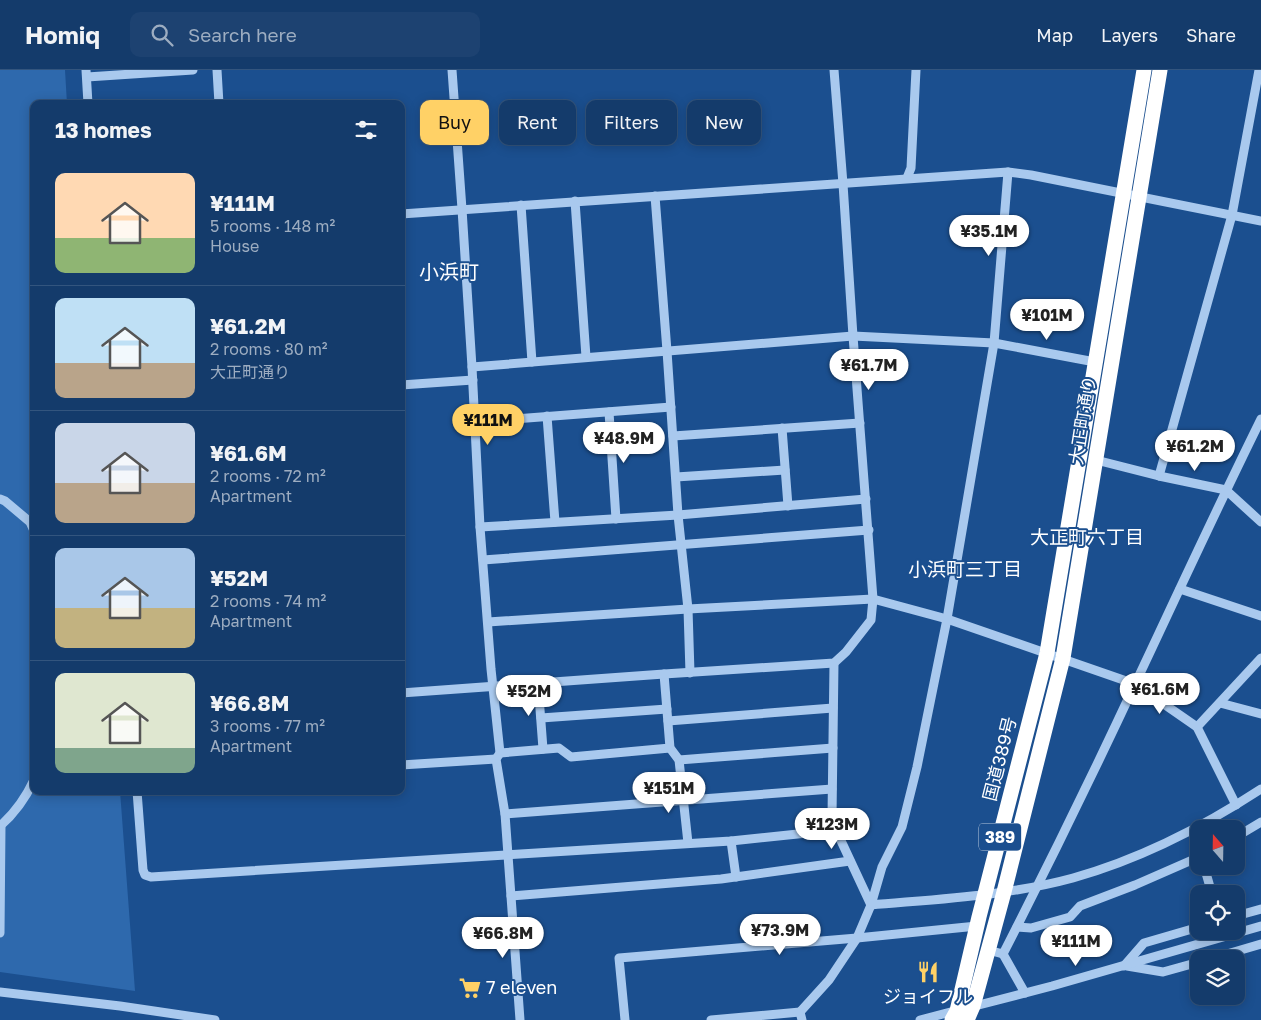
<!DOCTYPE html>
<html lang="en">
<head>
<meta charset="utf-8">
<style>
	body { margin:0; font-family:"Golos Text","Noto Sans JP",sans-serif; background:#1d4271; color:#f1f3f6; height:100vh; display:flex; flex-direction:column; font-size:19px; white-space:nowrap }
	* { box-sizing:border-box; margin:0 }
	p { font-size:16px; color:#9dadc1 }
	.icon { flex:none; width:28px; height:28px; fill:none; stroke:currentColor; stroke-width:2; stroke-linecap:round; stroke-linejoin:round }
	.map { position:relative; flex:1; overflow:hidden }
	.sheet { position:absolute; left:30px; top:30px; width:375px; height:695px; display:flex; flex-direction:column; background:#143b6b; border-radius:10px; box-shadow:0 2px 12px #0003,0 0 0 1px #33557e }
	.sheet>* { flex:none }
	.guide { position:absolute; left:420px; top:30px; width:475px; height:45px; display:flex; gap:10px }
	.needle { width:32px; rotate:340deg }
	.fabs { position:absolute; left:1190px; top:750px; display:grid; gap:10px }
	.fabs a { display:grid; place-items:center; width:55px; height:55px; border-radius:10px; background:#143b6b; box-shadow:0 2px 12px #0003,0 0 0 1px #33557e; font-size:25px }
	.price { position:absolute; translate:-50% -42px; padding:0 11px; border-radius:18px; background:#fff; color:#222; font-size:16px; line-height:32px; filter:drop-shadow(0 1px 2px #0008) }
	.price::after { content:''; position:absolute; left:50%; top:30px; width:15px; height:11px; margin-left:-8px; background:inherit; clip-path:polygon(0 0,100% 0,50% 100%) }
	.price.current { background:#ffd166; color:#111 }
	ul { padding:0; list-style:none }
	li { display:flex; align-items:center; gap:15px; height:125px; padding:0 25px }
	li+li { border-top:1px solid #33557e }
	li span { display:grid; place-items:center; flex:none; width:140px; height:100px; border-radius:10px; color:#555 }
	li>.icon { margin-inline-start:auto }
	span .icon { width:60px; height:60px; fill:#fffc; stroke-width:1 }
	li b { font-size:21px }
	h2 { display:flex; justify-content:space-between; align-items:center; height:60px; padding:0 25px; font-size:21px }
	.pill { padding:0 18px; border-radius:10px; background:#143b6b; box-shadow:0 2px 12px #0003,0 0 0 1px #33557e; font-size:18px; line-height:45px }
	.pill.current { background:#ffd166; color:#111 }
	header { display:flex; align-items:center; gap:30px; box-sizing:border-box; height:70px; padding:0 25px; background:#143b6b; border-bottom:1px solid #33557e }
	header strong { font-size:24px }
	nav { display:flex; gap:28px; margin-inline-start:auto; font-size:18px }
	.search { width:350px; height:45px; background:#1d4271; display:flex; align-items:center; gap:12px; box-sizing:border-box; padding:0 18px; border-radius:10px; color:#9dadc1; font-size:19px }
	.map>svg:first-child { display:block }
	.green { fill:#2e69ad }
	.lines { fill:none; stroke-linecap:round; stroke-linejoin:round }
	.minor { stroke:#a9c9ee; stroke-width:9 }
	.highway { stroke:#fff; stroke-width:15 }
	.labels { text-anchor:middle; stroke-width:4; stroke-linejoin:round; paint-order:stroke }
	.shield { fill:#1b4f8f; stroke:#bbcadd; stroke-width:1 }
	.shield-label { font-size:16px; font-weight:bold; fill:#fff }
	.street-label { font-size:18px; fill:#fff; stroke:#1b4f8f }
	.poi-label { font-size:18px; fill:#fff; stroke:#1b4f8f; text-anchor:start }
	.neighbourhood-label { font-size:19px; fill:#fff; stroke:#1b4f8f }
	.quarter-label { font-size:20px; fill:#fff; stroke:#1b4f8f }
</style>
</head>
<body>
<header>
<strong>Homiq</strong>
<div class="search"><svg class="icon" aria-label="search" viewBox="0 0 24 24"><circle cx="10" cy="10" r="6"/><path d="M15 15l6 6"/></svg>Search here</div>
<nav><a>Map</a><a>Layers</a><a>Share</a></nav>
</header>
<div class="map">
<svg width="1261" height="950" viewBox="0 0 1261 950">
	<rect width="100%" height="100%" fill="#1b4f8f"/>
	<path class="green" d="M0 0H65L67 34H34V721H120L135 921 0 902Z"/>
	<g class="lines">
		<g class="minor">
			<path d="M86 0 88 34"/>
			<path d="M217 0 219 34"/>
			<path d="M452 0 462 139 472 297 480 457 491 599 500 683 496 689 505 744 520 950"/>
			<path d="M87 7 193 0"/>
			<path d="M907 108 911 98 916 0"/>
			<path d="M655 126 667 281 678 445 688 539 690 603"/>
			<path d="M575 131 586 287"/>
			<path d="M521 135 532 292"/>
			<path d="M401 144 1008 102 1031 105 1261 151"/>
			<path d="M472 297 853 266 994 273 1095 292"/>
			<path d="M401 315 473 310"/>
			<path d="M609 342 616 449"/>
			<path d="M547 346 555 452"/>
			<path d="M475 352 671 337"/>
			<path d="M782 358 788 436"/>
			<path d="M673 366 860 353"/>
			<path d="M1096 390 1159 406 1226 420 1261 452"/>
			<path d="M1159 406 1232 145 1259 0"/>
			<path d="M676 407 785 400"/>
			<path d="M0 429 5 431 30 452 34 461"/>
			<path d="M480 457 678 445 866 429"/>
			<path d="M483 490 869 460"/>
			<path d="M1180 519 1261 546"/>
			<path d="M488 552 688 539 873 529 947 549 1135 614 1197 657 1236 735"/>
			<path d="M834 593 832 747 836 760 871 835"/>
			<path d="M664 604 670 678 679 690 688 773"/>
			<path d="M538 613 543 679"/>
			<path d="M401 623 664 604 834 593 846 582 871 550 873 529 853 266 843 114 834 0"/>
			<path d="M1220 633 1261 644"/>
			<path d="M541 648 667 639"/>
			<path d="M668 651 833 638"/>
			<path d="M1197 657 1261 588"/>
			<path d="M500 683 559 678 571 687 670 678"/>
			<path d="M679 690 833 678"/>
			<path d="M401 695 496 689"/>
			<path d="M137 721 143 800 145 805 151 807 731 771 836 760"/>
			<path d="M505 744 832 719"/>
			<path d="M0 756C14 744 26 727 34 710"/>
			<path d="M1236 767 1261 752"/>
			<path d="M731 771 736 807"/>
			<path d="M1204 796 1212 824"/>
			<path d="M511 826 721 809 850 791"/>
			<path d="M871 835C938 829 1007 826 1073 808 1141 789 1203 757 1261 719"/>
			<path d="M1236 846 1261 839"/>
			<path d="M1017 857 1031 858 1070 847 1080 836 1135 815 1199 787"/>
			<path d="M0 863 1 756"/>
			<path d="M988 880 1003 884C1049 794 1093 704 1136 612 1177 525 1218 436 1261 349"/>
			<path d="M1003 884 1025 923"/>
			<path d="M1210 889 1261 874"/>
			<path d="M1124 896 1144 873 1199 857"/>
			<path d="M1127 896 1163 902 1199 892"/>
			<path d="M0 922 120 936 215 950"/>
			<path d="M971 937 1052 916 1261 856"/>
			<path d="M625 950 619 888 857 868 977 856"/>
			<path d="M711 950 800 942"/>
			<path d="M802 950 800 942 829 910 857 868 871 835 882 797 902 757 917 697 947 549 994 273 1008 102"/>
			<path d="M920 950 958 940"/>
		</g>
		<g class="highway">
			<path d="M952 950 957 941 979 847 1047 583 1144 0"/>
			<path d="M967 950 973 936 1004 822 1063 588 1160 0"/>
		</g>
	</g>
	<defs>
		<g id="restaurant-bare" transform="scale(1.725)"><path d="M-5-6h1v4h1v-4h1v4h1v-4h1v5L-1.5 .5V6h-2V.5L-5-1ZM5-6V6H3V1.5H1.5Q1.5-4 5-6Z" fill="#ffd166" stroke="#1b4f8f" stroke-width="2.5" paint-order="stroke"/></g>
		<g id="supermarket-bare" transform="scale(1.725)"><path d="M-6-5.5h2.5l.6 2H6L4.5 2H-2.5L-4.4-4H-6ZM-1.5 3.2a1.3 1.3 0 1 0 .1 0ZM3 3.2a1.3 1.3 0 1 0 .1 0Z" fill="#ffd166" stroke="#1b4f8f" stroke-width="2.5" paint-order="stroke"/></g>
	</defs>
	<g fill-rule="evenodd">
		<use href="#restaurant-bare" x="928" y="902"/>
		<use href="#supermarket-bare" x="470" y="918"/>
	</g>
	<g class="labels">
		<rect class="shield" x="979" y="753.5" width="42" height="27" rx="4"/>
		<g class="shield-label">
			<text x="1000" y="773">389</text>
		</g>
		<g class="street-label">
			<text transform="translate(1083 350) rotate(-81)" y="6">大正町通り</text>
			<text transform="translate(1000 689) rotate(-76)" y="6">国道389号</text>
		</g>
		<g class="poi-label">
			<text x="486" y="924">7 eleven</text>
			<text x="928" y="933" text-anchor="middle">ジョイフル</text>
		</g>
		<g class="neighbourhood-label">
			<text x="1087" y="474">大正町六丁目</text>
			<text x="965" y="506">小浜町三丁目</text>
		</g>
		<g class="quarter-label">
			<text x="449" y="209">小浜町</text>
		</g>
	</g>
</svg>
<div class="fabs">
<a><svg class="needle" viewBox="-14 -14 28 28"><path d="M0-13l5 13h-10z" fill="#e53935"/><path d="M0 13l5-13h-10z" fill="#9dadc1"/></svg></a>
<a><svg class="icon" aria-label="locate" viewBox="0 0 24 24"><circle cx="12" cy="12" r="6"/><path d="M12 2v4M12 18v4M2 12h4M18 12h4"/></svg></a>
<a><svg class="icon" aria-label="layers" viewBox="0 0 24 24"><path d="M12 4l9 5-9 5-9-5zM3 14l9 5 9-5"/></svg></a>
</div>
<b class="price" style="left:989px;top:187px">¥35.1M</b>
<b class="price" style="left:1047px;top:271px">¥101M</b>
<b class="price" style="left:869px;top:321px">¥61.7M</b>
<b class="price current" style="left:488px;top:376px">¥111M</b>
<b class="price" style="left:624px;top:394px">¥48.9M</b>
<b class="price" style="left:1195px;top:402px">¥61.2M</b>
<b class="price" style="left:1160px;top:645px">¥61.6M</b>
<b class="price" style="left:529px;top:647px">¥52M</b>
<b class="price" style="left:669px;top:744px">¥151M</b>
<b class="price" style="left:832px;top:780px">¥123M</b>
<b class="price" style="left:780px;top:886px">¥73.9M</b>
<b class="price" style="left:503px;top:889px">¥66.8M</b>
<b class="price" style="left:1076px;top:897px">¥111M</b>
<div class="guide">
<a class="pill current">Buy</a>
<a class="pill">Rent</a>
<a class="pill">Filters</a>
<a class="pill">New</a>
</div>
<section class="sheet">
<h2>13 homes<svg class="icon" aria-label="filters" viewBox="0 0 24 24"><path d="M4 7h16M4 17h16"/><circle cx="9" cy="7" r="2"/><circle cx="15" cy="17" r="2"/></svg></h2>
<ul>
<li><span style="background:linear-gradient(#ffd9b3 65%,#8fb573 0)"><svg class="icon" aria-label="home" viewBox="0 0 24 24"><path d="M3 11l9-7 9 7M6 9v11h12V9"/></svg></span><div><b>¥111M</b><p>5 rooms · 148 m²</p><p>House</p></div></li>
<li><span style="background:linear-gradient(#bfe0f5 65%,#b9a48a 0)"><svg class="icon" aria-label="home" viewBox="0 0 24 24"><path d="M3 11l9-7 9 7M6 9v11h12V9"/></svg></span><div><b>¥61.2M</b><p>2 rooms · 80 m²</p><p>大正町通り</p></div></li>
<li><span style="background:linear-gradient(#c9d6e8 60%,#b9a48a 0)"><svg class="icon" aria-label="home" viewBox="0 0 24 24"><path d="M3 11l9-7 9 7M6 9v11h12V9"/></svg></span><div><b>¥61.6M</b><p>2 rooms · 72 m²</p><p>Apartment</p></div></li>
<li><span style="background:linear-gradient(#a9c7e8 60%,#c2b280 0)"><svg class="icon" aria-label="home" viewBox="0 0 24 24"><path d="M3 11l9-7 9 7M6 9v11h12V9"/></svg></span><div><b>¥52M</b><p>2 rooms · 74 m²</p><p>Apartment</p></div></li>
<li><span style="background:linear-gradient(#dfe7d0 75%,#7fa58c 0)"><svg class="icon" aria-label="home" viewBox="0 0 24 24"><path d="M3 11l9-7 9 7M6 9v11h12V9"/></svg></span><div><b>¥66.8M</b><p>3 rooms · 77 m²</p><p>Apartment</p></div></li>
</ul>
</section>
</div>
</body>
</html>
